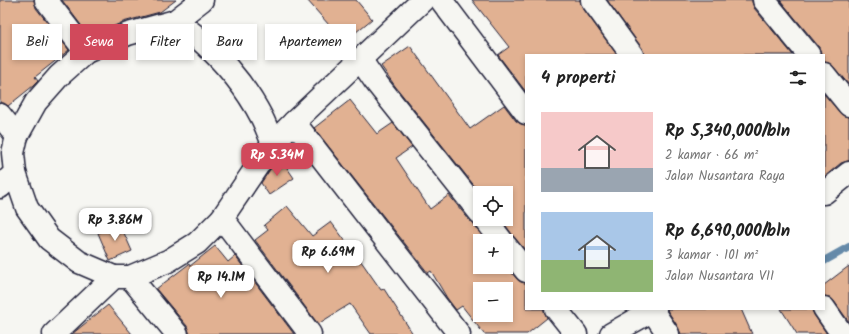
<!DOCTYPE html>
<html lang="id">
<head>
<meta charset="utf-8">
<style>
	body { margin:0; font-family:Kalam,sans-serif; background:#f2f2f2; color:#222; height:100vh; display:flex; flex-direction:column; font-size:15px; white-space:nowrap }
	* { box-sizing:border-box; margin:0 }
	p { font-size:13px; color:#767676 }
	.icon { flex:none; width:22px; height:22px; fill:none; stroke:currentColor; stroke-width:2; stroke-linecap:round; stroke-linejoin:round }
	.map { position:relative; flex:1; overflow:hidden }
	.details { position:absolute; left:525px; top:54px; width:300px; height:256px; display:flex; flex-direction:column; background:#fff; border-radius:0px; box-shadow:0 2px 6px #0003 }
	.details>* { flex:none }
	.banner { position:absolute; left:12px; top:24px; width:380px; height:36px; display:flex; gap:8px }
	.buttons { position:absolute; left:473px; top:186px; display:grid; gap:8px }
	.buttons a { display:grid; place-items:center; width:40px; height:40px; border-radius:0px; background:#fff; box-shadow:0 2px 6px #0003; font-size:20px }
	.price { position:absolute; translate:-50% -34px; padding:0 9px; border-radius:8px; background:#fff; color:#222; font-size:13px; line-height:26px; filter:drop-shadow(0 1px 2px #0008) }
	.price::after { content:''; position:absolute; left:50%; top:24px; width:12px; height:9px; margin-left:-6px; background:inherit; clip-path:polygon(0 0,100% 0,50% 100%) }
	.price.selected { background:#d1495b; color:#fff }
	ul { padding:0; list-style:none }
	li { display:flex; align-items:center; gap:12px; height:100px; padding:0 16px }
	li span { display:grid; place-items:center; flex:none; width:112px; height:80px; border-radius:0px; color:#555 }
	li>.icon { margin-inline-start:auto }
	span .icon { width:48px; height:48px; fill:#fffc; stroke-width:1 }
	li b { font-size:17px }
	h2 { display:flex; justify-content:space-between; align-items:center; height:48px; padding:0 16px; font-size:17px }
	.chip { padding:0 14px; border-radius:0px; background:#fff; box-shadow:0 2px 6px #0003; font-size:14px; line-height:36px }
	.chip.selected { background:#d1495b; color:#fff }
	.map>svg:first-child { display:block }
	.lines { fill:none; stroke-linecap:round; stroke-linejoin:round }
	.stream { stroke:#658aa9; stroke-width:8 }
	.building { fill:#e1b192; stroke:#22223b; fill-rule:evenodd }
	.minor-casing { stroke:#22223b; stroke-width:25 }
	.minor { stroke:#f6f6f2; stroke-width:22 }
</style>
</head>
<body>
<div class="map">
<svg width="849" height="334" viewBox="0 0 849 334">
	<rect width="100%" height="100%" fill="#f6f6f2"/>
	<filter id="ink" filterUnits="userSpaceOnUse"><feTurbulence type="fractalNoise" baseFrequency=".025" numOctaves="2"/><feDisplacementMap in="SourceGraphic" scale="8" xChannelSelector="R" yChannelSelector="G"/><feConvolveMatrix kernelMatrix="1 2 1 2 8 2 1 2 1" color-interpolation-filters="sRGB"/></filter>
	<g filter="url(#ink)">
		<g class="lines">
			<path class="stream" d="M824 261 849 247"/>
		</g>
		<g class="building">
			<path d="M0 0H34L36 8 69 50 35 77 38 81 33 86 8 106 4 103H0Z"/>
			<path d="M62 0H176L160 12 123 22 90 37Z"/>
			<path d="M307 0H356L372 19 344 42Z"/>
			<path d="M472 0H580L582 7 617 55H526V92L498 55 509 47Z"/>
			<path d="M607 0H752V2L754 8 793 55H644L642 48Z"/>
			<path d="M780 0H849V85L833 66 829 63 824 62V55H821V53L819 47Z"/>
			<path d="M410 46 470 129 504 105 516 121 521 124 526 125V251L513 236 501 219H506V193H480L395 86 381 66Z"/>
			<path d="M824 94 840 113 844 116 849 117V161H847L841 163 824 177Z"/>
			<path d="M350 100 377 134 393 123 412 147 396 158 430 209 449 195 470 221 474 223 475 227 486 241H480V267H506V266L517 279 521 282 526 283V309H544V311L547 318 527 334H484L462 306 456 310 447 298 431 271 428 273 314 128ZM480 289H506V315H480Z"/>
			<path d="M279 156 294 178 269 195 261 183Z"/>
			<path d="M287 206 312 236 331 222 363 264 381 290 384 289 413 334H371L350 304 318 324 255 240 268 230 264 225Z"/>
			<path d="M120 224 132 251 110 261 98 233Z"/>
			<path d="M215 246 228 262 235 256 294 334H189V332L187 326 156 289 189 264 190 266Z"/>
			<path d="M849 266V322L834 301 830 297 824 296V285Z"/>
			<path d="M108 305 132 334H72Z"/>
			<path d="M667 309H741L752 334H681L678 327 667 310Z"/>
			<path d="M781 309H812L814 315 827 334H797Z"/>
		</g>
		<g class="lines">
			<g class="minor-casing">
				<g id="minor">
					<path d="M46 0 86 52"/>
					<path d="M441 0 526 113"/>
					<path d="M592 0 632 55"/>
					<path d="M764 0 809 55"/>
					<path d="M175 21C182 26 190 31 197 37 223 60 246 87 262 118 266 126 269 135 273 143"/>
					<path d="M360 59 375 81 480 213"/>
					<path d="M824 74 849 105"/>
					<path d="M0 115 17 136"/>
					<path d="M294 122 459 334"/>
					<path d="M15 173 27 208 49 239 79 262 114 277"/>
					<path d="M0 187 15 173 13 153 17 136 36 102 59 76 86 52 128 34 175 21 202 0"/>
					<path d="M824 193 849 173"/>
					<path d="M222 218 310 334"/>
					<path d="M485 219 502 241"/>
					<path d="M506 246 526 271"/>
					<path d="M130 277 177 334"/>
					<path d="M824 308 842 334"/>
					<path d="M556 309 576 334"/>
					<path d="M652 310 668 334"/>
					<path d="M54 334 114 277H130L168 261 197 243 222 218 273 143 294 122 423 0"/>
					<path d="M611 334 655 309"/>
				</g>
			</g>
			<use href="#minor" class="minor"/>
		</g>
	</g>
</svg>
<div class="buttons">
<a><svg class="icon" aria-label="locate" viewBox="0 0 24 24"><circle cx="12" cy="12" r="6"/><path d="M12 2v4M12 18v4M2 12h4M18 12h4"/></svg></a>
<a>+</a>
<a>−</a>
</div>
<b class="price selected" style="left:277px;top:177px">Rp 5.34M</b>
<b class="price" style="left:115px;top:242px">Rp 3.86M</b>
<b class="price" style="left:328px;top:274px">Rp 6.69M</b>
<b class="price" style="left:221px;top:299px">Rp 14.1M</b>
<div class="banner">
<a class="chip">Beli</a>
<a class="chip selected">Sewa</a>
<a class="chip">Filter</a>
<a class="chip">Baru</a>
<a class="chip">Apartemen</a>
</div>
<section class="details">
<h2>4 properti<svg class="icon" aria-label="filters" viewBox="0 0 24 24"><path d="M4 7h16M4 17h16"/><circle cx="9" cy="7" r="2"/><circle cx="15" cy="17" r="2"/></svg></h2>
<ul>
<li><span style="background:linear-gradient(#f6c9c9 70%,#9aa5b1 0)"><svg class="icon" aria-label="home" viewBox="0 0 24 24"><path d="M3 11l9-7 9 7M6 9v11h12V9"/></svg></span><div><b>Rp 5,340,000/bln</b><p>2 kamar · 66 m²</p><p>Jalan Nusantara Raya</p></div></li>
<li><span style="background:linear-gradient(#a9c7e8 60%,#8fb573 0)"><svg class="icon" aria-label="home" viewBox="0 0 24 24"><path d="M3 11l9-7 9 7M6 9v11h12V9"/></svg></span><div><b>Rp 6,690,000/bln</b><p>3 kamar · 101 m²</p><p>Jalan Nusantara VII</p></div></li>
</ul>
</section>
</div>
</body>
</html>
